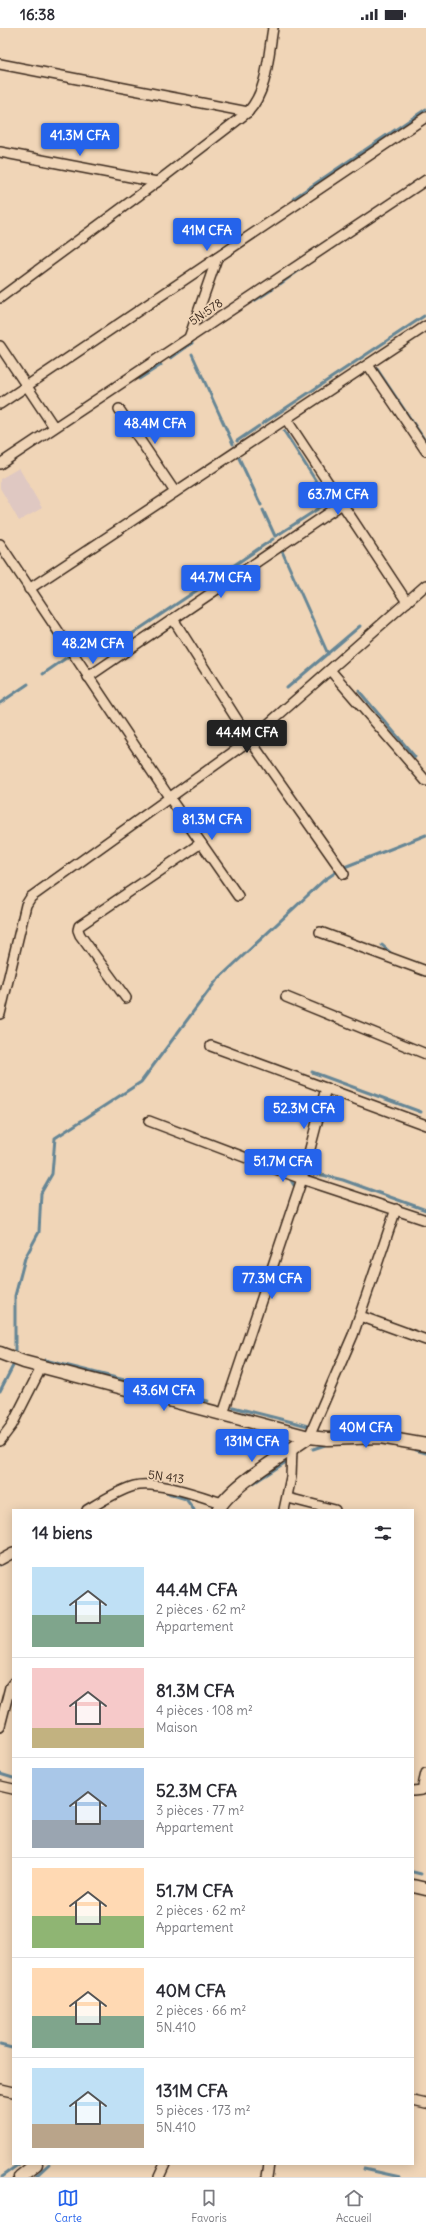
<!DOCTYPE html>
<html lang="fr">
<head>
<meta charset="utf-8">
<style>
	body { margin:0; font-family:Delius,sans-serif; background:#f7f7f7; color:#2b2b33; height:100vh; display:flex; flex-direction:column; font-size:15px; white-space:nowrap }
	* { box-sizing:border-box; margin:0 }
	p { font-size:13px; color:#7c7c81 }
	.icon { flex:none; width:22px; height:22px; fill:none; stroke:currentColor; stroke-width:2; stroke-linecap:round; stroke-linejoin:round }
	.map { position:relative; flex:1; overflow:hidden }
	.panel { position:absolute; left:12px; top:1481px; width:402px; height:656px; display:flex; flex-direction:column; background:#fff; border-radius:0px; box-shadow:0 2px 10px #0003 }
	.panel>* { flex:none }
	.price { position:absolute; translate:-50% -34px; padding:0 9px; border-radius:4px; background:#2563eb; color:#fff; font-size:13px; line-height:26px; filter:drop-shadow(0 1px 2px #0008) }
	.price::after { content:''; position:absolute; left:50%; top:24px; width:12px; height:9px; margin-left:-6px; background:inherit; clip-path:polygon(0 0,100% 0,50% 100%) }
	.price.active { background:#222; color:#fff }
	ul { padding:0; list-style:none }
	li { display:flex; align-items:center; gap:12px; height:100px; padding:0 20px }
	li+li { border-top:1px solid #e1e1e2 }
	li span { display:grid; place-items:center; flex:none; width:112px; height:80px; border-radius:0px; color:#555 }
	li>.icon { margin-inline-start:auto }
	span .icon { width:48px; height:48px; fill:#fffc; stroke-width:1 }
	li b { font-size:17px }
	h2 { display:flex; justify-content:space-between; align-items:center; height:48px; padding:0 20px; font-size:17px }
	.status { display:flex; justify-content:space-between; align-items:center; height:28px; padding:0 20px; background:#fff; direction:ltr }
	.status svg { height:11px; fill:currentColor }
	.menu { display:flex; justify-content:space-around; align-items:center; height:56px; border-top:1px solid #e1e1e2; background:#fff; font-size:11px; color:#7c7c81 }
	.menu a { display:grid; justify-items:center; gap:2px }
	.menu .active { color:#2563eb }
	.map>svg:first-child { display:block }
	.built { fill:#dfc8c2 }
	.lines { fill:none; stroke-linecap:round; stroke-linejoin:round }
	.stream { stroke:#668695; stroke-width:3 }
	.street-casing { stroke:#3b2a1e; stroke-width:12 }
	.secondary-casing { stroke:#3b2a1e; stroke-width:15 }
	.street { stroke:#f0d5b7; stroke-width:9 }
	.secondary { stroke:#f0d5b7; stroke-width:12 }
	.labels { text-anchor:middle; stroke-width:3.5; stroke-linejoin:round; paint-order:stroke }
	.street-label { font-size:12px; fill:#3b2a1e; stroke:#f0d5b7 }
</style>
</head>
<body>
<div class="status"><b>16:38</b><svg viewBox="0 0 49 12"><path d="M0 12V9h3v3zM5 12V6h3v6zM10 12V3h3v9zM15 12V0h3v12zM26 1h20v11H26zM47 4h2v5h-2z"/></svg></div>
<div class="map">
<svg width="426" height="2149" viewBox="0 0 426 2149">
	<rect width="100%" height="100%" fill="#f0d5b7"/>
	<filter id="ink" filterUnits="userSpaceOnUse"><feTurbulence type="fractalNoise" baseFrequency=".025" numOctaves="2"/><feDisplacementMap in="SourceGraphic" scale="8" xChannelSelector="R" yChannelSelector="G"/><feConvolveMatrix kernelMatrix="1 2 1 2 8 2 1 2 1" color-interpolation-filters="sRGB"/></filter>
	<g filter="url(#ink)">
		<path class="built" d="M19 440 42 480 19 493 0 460V451Z"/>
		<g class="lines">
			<g class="stream">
				<path d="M392 104 426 81"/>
				<path d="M294 170 390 105"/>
				<path d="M280 256 301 241"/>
				<path d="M254 273 273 261"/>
				<path d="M192 326 233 416"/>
				<path d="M171 330 192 315"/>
				<path d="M377 341 426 414"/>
				<path d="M139 351 161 337"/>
				<path d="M262 396 424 288"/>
				<path d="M237 413 259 398"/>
				<path d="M238 428 261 477"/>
				<path d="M263 482 275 508"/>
				<path d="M276 508 324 477 328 472 284 403"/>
				<path d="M281 521 328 626"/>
				<path d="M22 556 31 570"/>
				<path d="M120 614 273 511"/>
				<path d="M43 646 69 628 51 601"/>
				<path d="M287 660 360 598"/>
				<path d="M359 663 415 729"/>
				<path d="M0 675 28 656"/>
				<path d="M382 917 394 928"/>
				<path d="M312 1044 421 1084"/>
				<path d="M314 1145 343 1152 426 1182"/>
				<path d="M289 1149 295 1159"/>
				<path d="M15 1328V1268L25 1230 39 1204 41 1165 52 1146 55 1110 141 1054 216 953 323 853 342 840 426 807"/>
				<path d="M45 1332 208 1373"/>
				<path d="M0 1363 15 1334"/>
				<path d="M233 1379 312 1399"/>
				<path d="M313 1421 328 1416"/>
				<path d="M416 1422 426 1425"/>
				<path d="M252 1456 289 1432"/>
				<path d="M164 1463 171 1466"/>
				<path d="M173 1467 186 1471 194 1482"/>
				<path d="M0 1537 6 1534"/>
				<path d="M0 1746 13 1750"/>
				<path d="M413 1844 421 1846"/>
				<path d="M0 2017 12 2020"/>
				<path d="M364 2141 400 2149"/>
				<path d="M1 2149 19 2136"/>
				<path d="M35 2149 49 2136"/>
			</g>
			<g class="street-casing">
				<g id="street">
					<path d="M0 36 248 84"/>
					<path d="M0 124 157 154"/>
					<path d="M0 270 157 154 248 84C268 62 268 28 273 0"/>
					<path d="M189 310 217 230"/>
					<path d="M0 318 54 399"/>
					<path d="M368 337 426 423"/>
					<path d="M0 376 426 89"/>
					<path d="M119 381 175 464"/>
					<path d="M286 391 407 574"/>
					<path d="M0 436 426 152"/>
					<path d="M0 516 169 769 238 868"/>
					<path d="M29 561 426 298"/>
					<path d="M173 591 250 712 344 846"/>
					<path d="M330 642 426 753"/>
					<path d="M88 649 342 476"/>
					<path d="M320 904 426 943"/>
					<path d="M286 969 426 1026"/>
					<path d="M126 970 80 907 78 902 79 898 201 815"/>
					<path d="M0 986 26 877 31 869 250 712 426 557"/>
					<path d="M211 1018 426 1097"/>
					<path d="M149 1093 302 1151 426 1192"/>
					<path d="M360 1288 426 1312"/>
					<path d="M223 1386 302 1151 326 1060"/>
					<path d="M309 1409 353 1307 396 1181"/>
					<path d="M0 1413 12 1397 42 1338"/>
					<path d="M288 1470 335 1482"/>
					<path d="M87 1482C102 1473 117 1463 134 1458 155 1452 200 1468 222 1475"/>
					<path d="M284 1482 291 1449 292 1421"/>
					<path d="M0 1532 13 1525"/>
					<path d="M0 1698 10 1659 13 1655"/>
					<path d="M0 1758 13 1761"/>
					<path d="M413 1763 422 1762 426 1745"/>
					<path d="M0 2061 13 2064"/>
					<path d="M413 2073 426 2076"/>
					<path d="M159 2149 165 2136"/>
					<path d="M267 2149 269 2136"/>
				</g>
			</g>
			<g class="secondary-casing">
				<g id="secondary">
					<path d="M0 1325 24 1334 309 1409 328 1411 380 1409 426 1417"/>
					<path d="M218 1482C231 1457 284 1427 309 1409"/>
					<path d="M413 1858 426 1861"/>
					<path d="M20 2149 36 2136"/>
				</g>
			</g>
			<use href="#street" class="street"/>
			<use href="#secondary" class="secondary"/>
		</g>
	</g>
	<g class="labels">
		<g class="street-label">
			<text transform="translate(206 284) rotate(-34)" y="4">5N.578</text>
			<text transform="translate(166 1449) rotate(8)" y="4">5N 413</text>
		</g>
	</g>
</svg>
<b class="price" style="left:80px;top:129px">41.3M CFA</b>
<b class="price" style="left:207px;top:224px">41M CFA</b>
<b class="price" style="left:155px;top:417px">48.4M CFA</b>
<b class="price" style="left:338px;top:488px">63.7M CFA</b>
<b class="price" style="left:221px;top:571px">44.7M CFA</b>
<b class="price" style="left:93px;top:637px">48.2M CFA</b>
<b class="price active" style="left:247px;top:726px">44.4M CFA</b>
<b class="price" style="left:212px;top:813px">81.3M CFA</b>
<b class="price" style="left:304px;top:1102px">52.3M CFA</b>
<b class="price" style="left:283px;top:1155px">51.7M CFA</b>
<b class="price" style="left:272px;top:1272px">77.3M CFA</b>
<b class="price" style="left:164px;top:1384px">43.6M CFA</b>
<b class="price" style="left:366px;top:1421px">40M CFA</b>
<b class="price" style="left:252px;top:1435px">131M CFA</b>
<section class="panel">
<h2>14 biens<svg class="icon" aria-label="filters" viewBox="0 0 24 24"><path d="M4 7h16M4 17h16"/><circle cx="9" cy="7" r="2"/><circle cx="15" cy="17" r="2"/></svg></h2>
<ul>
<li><span style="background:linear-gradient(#bfe0f5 60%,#7fa58c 0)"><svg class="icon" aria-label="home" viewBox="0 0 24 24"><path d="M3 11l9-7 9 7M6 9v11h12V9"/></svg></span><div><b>44.4M CFA</b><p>2 pièces · 62 m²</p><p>Appartement</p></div></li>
<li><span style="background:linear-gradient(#f6c9c9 75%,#c2b280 0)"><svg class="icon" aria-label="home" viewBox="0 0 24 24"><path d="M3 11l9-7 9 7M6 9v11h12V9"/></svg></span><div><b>81.3M CFA</b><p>4 pièces · 108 m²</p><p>Maison</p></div></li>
<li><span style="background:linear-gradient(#a9c7e8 65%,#9aa5b1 0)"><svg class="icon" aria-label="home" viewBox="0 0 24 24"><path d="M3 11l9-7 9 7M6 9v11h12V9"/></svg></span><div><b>52.3M CFA</b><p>3 pièces · 77 m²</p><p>Appartement</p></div></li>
<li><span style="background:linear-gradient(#ffd9b3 60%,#8fb573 0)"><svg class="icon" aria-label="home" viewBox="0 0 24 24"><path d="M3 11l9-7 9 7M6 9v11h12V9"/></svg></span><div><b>51.7M CFA</b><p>2 pièces · 62 m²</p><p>Appartement</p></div></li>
<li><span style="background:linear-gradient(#ffd9b3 60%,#7fa58c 0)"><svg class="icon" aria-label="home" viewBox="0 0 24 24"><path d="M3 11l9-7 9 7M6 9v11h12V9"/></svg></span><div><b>40M CFA</b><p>2 pièces · 66 m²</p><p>5N.410</p></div></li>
<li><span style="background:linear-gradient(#bfe0f5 70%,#b9a48a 0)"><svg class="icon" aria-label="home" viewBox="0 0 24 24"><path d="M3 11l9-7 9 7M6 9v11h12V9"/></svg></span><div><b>131M CFA</b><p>5 pièces · 173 m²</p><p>5N.410</p></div></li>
</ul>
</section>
</div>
<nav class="menu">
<a class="active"><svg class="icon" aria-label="map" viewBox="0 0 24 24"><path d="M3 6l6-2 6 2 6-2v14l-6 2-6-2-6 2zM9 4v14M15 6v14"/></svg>Carte</a>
<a><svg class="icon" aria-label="saved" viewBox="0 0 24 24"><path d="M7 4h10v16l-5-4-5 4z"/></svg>Favoris</a>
<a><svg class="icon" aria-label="home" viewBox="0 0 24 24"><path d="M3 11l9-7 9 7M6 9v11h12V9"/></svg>Accueil</a>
</nav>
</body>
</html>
